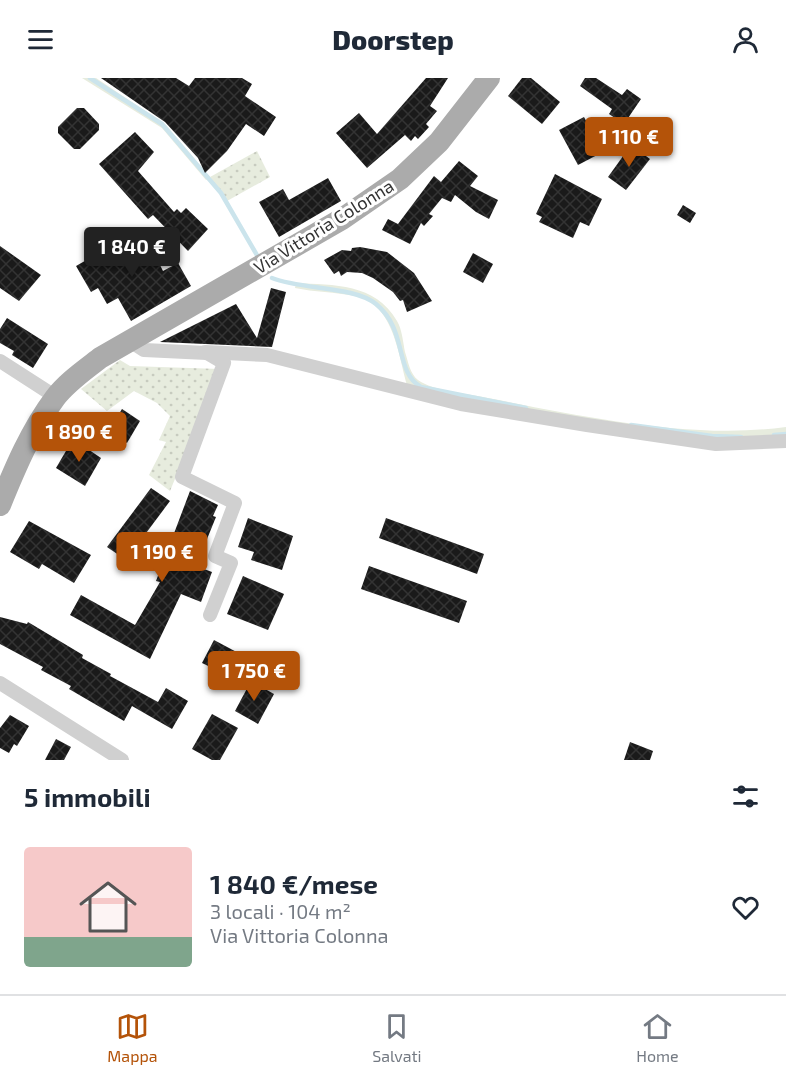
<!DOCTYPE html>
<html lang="it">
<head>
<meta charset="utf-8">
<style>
	body { margin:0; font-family:"Exo 2",sans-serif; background:#f6f6f7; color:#1f2937; height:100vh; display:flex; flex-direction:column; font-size:22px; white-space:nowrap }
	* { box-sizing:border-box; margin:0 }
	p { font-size:20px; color:#747a83 }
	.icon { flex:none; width:33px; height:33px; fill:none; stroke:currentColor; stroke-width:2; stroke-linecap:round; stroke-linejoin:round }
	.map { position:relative; height:682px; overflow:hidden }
	.drawer { display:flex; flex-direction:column; background:#fff; flex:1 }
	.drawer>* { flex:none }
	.price { position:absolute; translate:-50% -51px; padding:0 14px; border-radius:6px; background:#b45309; color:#fff; font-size:20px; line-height:39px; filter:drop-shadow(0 2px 3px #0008) }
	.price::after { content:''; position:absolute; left:50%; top:36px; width:18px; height:14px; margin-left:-9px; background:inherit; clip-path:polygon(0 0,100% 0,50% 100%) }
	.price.current { background:#222; color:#fff }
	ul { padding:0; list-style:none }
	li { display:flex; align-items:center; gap:18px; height:150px; padding:0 24px }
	li span { display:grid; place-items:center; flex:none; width:168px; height:120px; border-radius:6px; color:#555 }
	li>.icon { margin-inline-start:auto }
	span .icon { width:72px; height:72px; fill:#fffc; stroke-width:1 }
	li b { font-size:26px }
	h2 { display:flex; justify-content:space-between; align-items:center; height:72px; padding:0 24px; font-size:26px }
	header { display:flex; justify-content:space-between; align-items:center; height:78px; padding:0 24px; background:#fff; font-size:27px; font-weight:800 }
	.dock { display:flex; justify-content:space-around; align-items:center; height:84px; border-top:2px solid #e0e1e3; background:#fff; font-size:16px; color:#747a83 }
	.dock a { display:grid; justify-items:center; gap:3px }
	.dock .current { color:#b45309 }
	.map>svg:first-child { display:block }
	.grass { fill:#e7ecde }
	.garden { fill:url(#garden-dots) }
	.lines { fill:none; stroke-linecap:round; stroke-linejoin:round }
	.stream { stroke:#cbe4ec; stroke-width:4.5 }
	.building { fill:url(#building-cross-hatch) }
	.street { stroke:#d0d0d0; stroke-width:14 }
	.primary { stroke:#ababab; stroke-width:22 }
	.labels { text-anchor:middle; stroke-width:6; stroke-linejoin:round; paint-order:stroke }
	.street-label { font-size:18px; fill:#333; stroke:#fff }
</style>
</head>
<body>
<header><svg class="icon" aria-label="menu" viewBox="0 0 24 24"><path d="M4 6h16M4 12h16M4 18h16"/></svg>Doorstep<svg class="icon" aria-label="person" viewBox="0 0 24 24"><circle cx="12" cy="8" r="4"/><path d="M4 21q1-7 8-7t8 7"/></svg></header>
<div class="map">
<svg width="786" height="682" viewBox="0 0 786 682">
	<defs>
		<pattern id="garden-dots" width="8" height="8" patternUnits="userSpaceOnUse" patternTransform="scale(1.5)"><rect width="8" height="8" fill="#e7ecde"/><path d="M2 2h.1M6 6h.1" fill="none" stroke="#c7cbbf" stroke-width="1.8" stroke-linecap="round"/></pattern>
		<pattern id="building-cross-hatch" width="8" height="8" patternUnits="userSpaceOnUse" patternTransform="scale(1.5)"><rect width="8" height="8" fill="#1a1a1a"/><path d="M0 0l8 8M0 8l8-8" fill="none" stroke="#333"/></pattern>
	</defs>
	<rect width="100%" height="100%" fill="#fff"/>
	<g class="grass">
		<path d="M82 0H96L166 47 210 99 206 102 162 50Z"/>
		<path d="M296 205C334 207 375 205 397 243 402 251 403 264 405 274 408 283 410 296 418 302 433 313 470 316 488 320 581 338 691 362 786 349V360L733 363 640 352 408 310C398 278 395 226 355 218 335 214 314 214 295 210Z"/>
	</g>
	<g class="garden">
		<path d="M257 73 270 99 227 123 210 99Z"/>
		<path d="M120 282 130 288 220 291 170 413 149 397 166 364 159 362 170 338 157 325 134 313 107 333 81 311Z"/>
	</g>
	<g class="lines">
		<g class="stream">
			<path d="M90 0 162 46 221 115 258 179"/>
			<path d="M272 200C302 212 354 208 376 226 408 252 394 294 421 309L526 330"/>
			<path d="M631 347 712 358 741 359"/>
			<path d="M774 357 786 356"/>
		</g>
	</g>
	<g class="building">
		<path d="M101 0H176L189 8 195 0H242L252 6 245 18 276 39 264 58 246 46 227 73 205 95 198 80 165 44Z"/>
		<path d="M426 0H448L430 28 437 33 426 46 429 49 418 61 415 58 411 63 405 57 367 90 336 55 359 35 377 56Z"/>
		<path d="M522 0H531L560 24 542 46 508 18Z"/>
		<path d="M585 0H596L622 17 627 11 641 21 624 46 609 36 612 31 580 8Z"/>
		<path d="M77 30H84L99 46V52L80 71H74L58 55V49Z"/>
		<path d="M584 39 603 74 578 87 559 52Z"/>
		<path d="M135 54 154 74 138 93 174 134 177 131 181 135 186 130 208 151 188 173 153 137 148 141 99 86Z"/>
		<path d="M631 67 650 81 626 112 608 99Z"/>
		<path d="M459 83 478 98 470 108 498 122 489 141 476 134 455 117 451 124 442 120 429 136 433 138 424 148 421 145 410 166 382 152 388 141 398 146 434 98 441 104Z"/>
		<path d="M555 96 602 121 589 148 580 144 573 160 539 144 542 139 536 136Z"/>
		<path d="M328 100 341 123 279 159 259 124 283 111 289 122Z"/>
		<path d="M683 127 696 135 690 145 677 137Z"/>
		<path d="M132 156 148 184 156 179 163 193 178 185 191 208 131 243 118 220 107 226 98 210 91 214 76 188Z"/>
		<path d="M0 168 41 197 19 223 0 210Z"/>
		<path d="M360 169 387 174 414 195 432 223 407 234 403 222 400 223 393 214 373 200 362 195 347 194 341 198 339 193 334 196 324 182 342 172 351 173 352 170Z"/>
		<path d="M473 175 493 186 483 205 463 194Z"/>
		<path d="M271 210 286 214 272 269 160 264 236 226 257 260Z"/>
		<path d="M7 240 48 266 33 290 12 277 14 273 0 265V251Z"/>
		<path d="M122 331 140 343 127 365 108 354Z"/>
		<path d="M73 361 101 380 85 408 56 390Z"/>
		<path d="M151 410 170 423 126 482 107 469Z"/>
		<path d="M190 413 218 427 213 438 216 439 196 488 212 494 201 524 181 516 150 581 70 537 81 517 135 547 160 504 156 503Z"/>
		<path d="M248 440 293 458 282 492 251 482 254 474 238 469Z"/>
		<path d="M386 440 484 476 477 496 379 460Z"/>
		<path d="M29 443 91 477 74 505 42 486 39 491 10 474Z"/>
		<path d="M369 488 467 523 459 545 361 511Z"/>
		<path d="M243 498 284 516 268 552 227 536Z"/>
		<path d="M0 539 27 546 28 544 83 577 82 580 111 596 110 598 158 624 166 610 188 623 172 651 132 628 124 643 69 611 71 608 41 592 43 589 0 566Z"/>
		<path d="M214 562 244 578 233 600 202 585Z"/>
		<path d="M251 603 274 616 258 646 235 633Z"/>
		<path d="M212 636 238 650 220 682H212L192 671Z"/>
		<path d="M10 637 29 648 17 668 14 666 9 675 0 670V650Z"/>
		<path d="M56 661 71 669 64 682H45Z"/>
		<path d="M630 664 653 673 650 682H624Z"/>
	</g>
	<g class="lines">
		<g class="street">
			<path d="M130 263 144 272 207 275"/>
			<path d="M205 274 267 277 461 326 587 347 716 366 786 363"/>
			<path d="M207 275 224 285 182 399 235 425 215 478 231 485 210 537"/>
			<path d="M0 283 56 319"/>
			<path d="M0 605 122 682"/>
		</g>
		<path class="primary" d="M0 427C15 390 31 352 55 320 67 304 85 292 100 280L342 141 400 101 439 64 489 0"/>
	</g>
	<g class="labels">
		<g class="street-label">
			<text transform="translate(324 149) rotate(-32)" y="6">Via Vittoria Colonna</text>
		</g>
	</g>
</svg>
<b class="price" style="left:629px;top:90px">1 110 €</b>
<b class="price current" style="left:132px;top:200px">1 840 €</b>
<b class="price" style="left:79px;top:385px">1 890 €</b>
<b class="price" style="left:162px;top:505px">1 190 €</b>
<b class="price" style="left:254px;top:624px">1 750 €</b>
</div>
<section class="drawer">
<h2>5 immobili<svg class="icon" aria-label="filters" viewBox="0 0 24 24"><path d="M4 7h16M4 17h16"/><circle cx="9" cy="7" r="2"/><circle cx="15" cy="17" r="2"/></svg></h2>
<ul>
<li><span style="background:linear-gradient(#f6c9c9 75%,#7fa58c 0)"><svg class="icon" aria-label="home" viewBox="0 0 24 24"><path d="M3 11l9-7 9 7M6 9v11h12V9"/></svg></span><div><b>1 840 €/mese</b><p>3 locali · 104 m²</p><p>Via Vittoria Colonna</p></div><svg class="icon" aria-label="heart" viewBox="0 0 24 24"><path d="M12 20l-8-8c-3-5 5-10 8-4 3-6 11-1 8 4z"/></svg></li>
</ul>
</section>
<nav class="dock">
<a class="current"><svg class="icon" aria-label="map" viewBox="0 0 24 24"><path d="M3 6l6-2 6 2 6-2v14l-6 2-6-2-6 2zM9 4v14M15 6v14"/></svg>Mappa</a>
<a><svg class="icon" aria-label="saved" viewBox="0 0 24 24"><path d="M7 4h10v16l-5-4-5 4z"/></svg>Salvati</a>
<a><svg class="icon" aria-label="home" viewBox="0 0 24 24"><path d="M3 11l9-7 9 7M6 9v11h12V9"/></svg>Home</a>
</nav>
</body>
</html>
